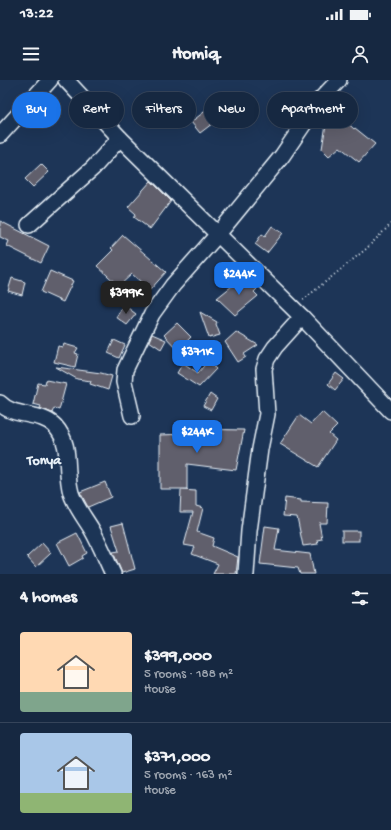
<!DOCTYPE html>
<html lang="en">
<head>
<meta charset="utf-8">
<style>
	body { margin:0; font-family:"Gochi Hand",sans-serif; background:#1f3048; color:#f1f3f6; height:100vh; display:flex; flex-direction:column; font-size:15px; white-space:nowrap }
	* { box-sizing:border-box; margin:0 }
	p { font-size:13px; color:#9ea6b1 }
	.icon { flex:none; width:22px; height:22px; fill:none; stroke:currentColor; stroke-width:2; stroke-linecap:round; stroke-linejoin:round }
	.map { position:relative; height:494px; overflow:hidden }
	.sheet { display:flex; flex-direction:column; background:#162841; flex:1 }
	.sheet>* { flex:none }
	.top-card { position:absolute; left:12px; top:12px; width:367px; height:36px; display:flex; gap:8px }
	.price { position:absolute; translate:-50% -34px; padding:0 9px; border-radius:8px; background:#1a73e8; color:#fff; font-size:13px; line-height:26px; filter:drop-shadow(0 1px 2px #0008) }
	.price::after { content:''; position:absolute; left:50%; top:24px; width:12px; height:9px; margin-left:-6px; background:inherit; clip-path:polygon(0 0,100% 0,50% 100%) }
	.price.current { background:#222; color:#fff }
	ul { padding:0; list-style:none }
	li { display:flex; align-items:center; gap:12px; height:100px; padding:0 20px }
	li+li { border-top:1px solid #35445a }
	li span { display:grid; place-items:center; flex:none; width:112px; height:80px; border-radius:4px; color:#555 }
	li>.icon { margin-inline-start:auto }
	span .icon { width:48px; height:48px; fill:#fffc; stroke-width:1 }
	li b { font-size:17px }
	h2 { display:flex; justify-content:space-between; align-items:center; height:48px; padding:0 20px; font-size:17px }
	.tag { padding:0 14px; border-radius:18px; background:#162841; box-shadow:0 4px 16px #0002,0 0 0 1px #35445a; font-size:14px; line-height:36px }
	.tag.current { background:#1a73e8; color:#fff }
	.status { display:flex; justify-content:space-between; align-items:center; height:28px; padding:0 20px; background:#162841; direction:ltr }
	.status svg { height:11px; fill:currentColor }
	header { display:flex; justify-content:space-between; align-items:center; height:52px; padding:0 20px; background:#162841; font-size:18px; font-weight:700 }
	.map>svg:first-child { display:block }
	.building { fill:#615e6c; stroke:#e8f1f8 }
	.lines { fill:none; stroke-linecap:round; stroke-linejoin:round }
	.minor-casing { stroke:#e8f1f8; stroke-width:18 }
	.path { stroke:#e8f1f8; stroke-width:2; stroke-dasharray:1 3; stroke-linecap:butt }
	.minor { stroke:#1d3557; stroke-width:15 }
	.labels { text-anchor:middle; stroke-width:3; stroke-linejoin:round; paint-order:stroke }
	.quarter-label { font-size:14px; font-weight:bold; fill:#e8f1f8; stroke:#1d3557 }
</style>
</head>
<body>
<div class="status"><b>13:22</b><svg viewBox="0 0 49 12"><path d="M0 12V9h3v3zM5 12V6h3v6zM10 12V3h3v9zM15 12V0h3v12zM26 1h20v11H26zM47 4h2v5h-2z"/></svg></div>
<header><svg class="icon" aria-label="menu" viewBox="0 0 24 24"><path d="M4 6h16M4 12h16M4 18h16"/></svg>Homiq<svg class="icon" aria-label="person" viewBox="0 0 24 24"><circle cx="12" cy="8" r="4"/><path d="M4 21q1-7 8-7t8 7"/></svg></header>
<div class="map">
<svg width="391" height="494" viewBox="0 0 391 494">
	<rect width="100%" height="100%" fill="#1d3557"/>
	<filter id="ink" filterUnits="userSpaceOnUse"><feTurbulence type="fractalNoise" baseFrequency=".025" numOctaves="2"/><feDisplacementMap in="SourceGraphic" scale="8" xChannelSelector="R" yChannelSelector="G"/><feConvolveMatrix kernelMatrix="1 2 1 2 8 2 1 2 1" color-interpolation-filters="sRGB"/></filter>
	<g filter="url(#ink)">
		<g class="building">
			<path d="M212 26 221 37 200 53 191 42Z"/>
			<path d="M341 37 354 49 355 48 375 64 359 82 340 67 329 76 322 69 326 44 333 45Z"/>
			<path d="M41 84 49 92 33 107 25 99Z"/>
			<path d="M151 101 171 121 150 149 134 137 136 134 128 127Z"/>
			<path d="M0 141 49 166 41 183 7 166 9 161 0 157Z"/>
			<path d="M272 146 283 153 267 173 255 164 262 154 265 156Z"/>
			<path d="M123 155 166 192 150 210 132 194 119 206 97 186 113 170 111 168Z"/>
			<path d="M50 191 73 201 63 222 41 212Z"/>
			<path d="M12 198 25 202 22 215 8 211Z"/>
			<path d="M242 198 247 203 250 200 257 209 254 212 258 216 235 235 217 218Z"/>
			<path d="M124 225 136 234 127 245 116 237Z"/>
			<path d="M200 232 217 242 216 244 220 255 209 258Z"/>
			<path d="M177 243 191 257 178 270 164 255Z"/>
			<path d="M236 252 258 265 244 274 246 277 238 282 225 262Z"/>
			<path d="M152 254 166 260 161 269 149 261Z"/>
			<path d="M114 260 125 265 119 278 108 273Z"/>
			<path d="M64 264 78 268 75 273 78 274 75 287 54 282 58 266 63 267Z"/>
			<path d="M208 281 216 289 199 307 177 293 183 283 198 293Z"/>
			<path d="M56 287 101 293 112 296 108 310 90 304 91 301 77 299Z"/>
			<path d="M336 293 344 299 335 310 328 304Z"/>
			<path d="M46 300 66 304 59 330 54 328 52 333 40 328 41 326 33 324 38 303 45 304Z"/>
			<path d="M210 314 217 319 211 330 203 326Z"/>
			<path d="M322 332 337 346 329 354 336 360 318 387 280 364 299 335 311 344Z"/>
			<path d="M187 349 244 350 236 390 187 384V409H160V355L187 354Z"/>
			<path d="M105 402 111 417 88 427 80 412Z"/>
			<path d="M181 410 196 411V426L203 428 197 452 214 458 212 466 238 477 236 494H213L218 484 192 474 195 467 184 465 193 432H180Z"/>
			<path d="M285 418 301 420V422L328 423 327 443H319L322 459 317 460 318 464 303 466 297 437 283 436Z"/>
			<path d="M123 443 135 489 122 493 113 472 119 471 111 446Z"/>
			<path d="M265 446 279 448 275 470 310 474 314 494H300L298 488 260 484Z"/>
			<rect x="342" y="451" width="17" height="10"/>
			<path d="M77 453 87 473 82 476 83 478 69 486 57 463Z"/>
			<path d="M42 463 51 473 36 487 27 477Z"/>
		</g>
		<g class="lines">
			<g class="minor-casing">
				<g id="minor">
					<path d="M66 0 120 58 302 237 391 331"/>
					<path d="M0 55 50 0"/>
					<path d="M29 145 93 88 120 58"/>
					<path d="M0 323C13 338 41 331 55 346 73 366 64 389 71 413 75 426 85 438 92 450 100 464 106 479 113 494"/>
					<path d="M132 336 124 302 125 290 152 234 173 205 219 153 282 76 320 20 339 0"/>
					<path d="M246 494 249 451 260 369 267 334 264 289 267 279 275 267 302 237"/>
				</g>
			</g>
			<path class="path" d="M303 220 366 169 391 144"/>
			<use href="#minor" class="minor"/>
		</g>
	</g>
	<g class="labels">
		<g class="quarter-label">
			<text x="44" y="384">Tonya</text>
		</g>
	</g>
</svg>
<b class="price" style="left:239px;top:216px">$244K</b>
<b class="price current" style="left:126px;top:235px">$399K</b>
<b class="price" style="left:197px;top:294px">$371K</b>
<b class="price" style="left:197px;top:374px">$244K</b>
<div class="top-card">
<a class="tag current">Buy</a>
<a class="tag">Rent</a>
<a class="tag">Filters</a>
<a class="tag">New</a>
<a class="tag">Apartment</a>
</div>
</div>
<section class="sheet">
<h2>4 homes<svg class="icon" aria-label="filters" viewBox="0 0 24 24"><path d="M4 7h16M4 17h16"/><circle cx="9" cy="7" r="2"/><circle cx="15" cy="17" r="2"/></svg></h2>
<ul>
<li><span style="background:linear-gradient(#ffd9b3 75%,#7fa58c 0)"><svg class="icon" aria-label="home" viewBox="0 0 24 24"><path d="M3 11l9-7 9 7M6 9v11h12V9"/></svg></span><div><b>$399,000</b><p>5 rooms · 188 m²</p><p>House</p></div></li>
<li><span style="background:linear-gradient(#a9c7e8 75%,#8fb573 0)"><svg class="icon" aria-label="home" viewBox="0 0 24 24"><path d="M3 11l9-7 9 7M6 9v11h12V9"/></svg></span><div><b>$371,000</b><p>5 rooms · 163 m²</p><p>House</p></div></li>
</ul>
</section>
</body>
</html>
